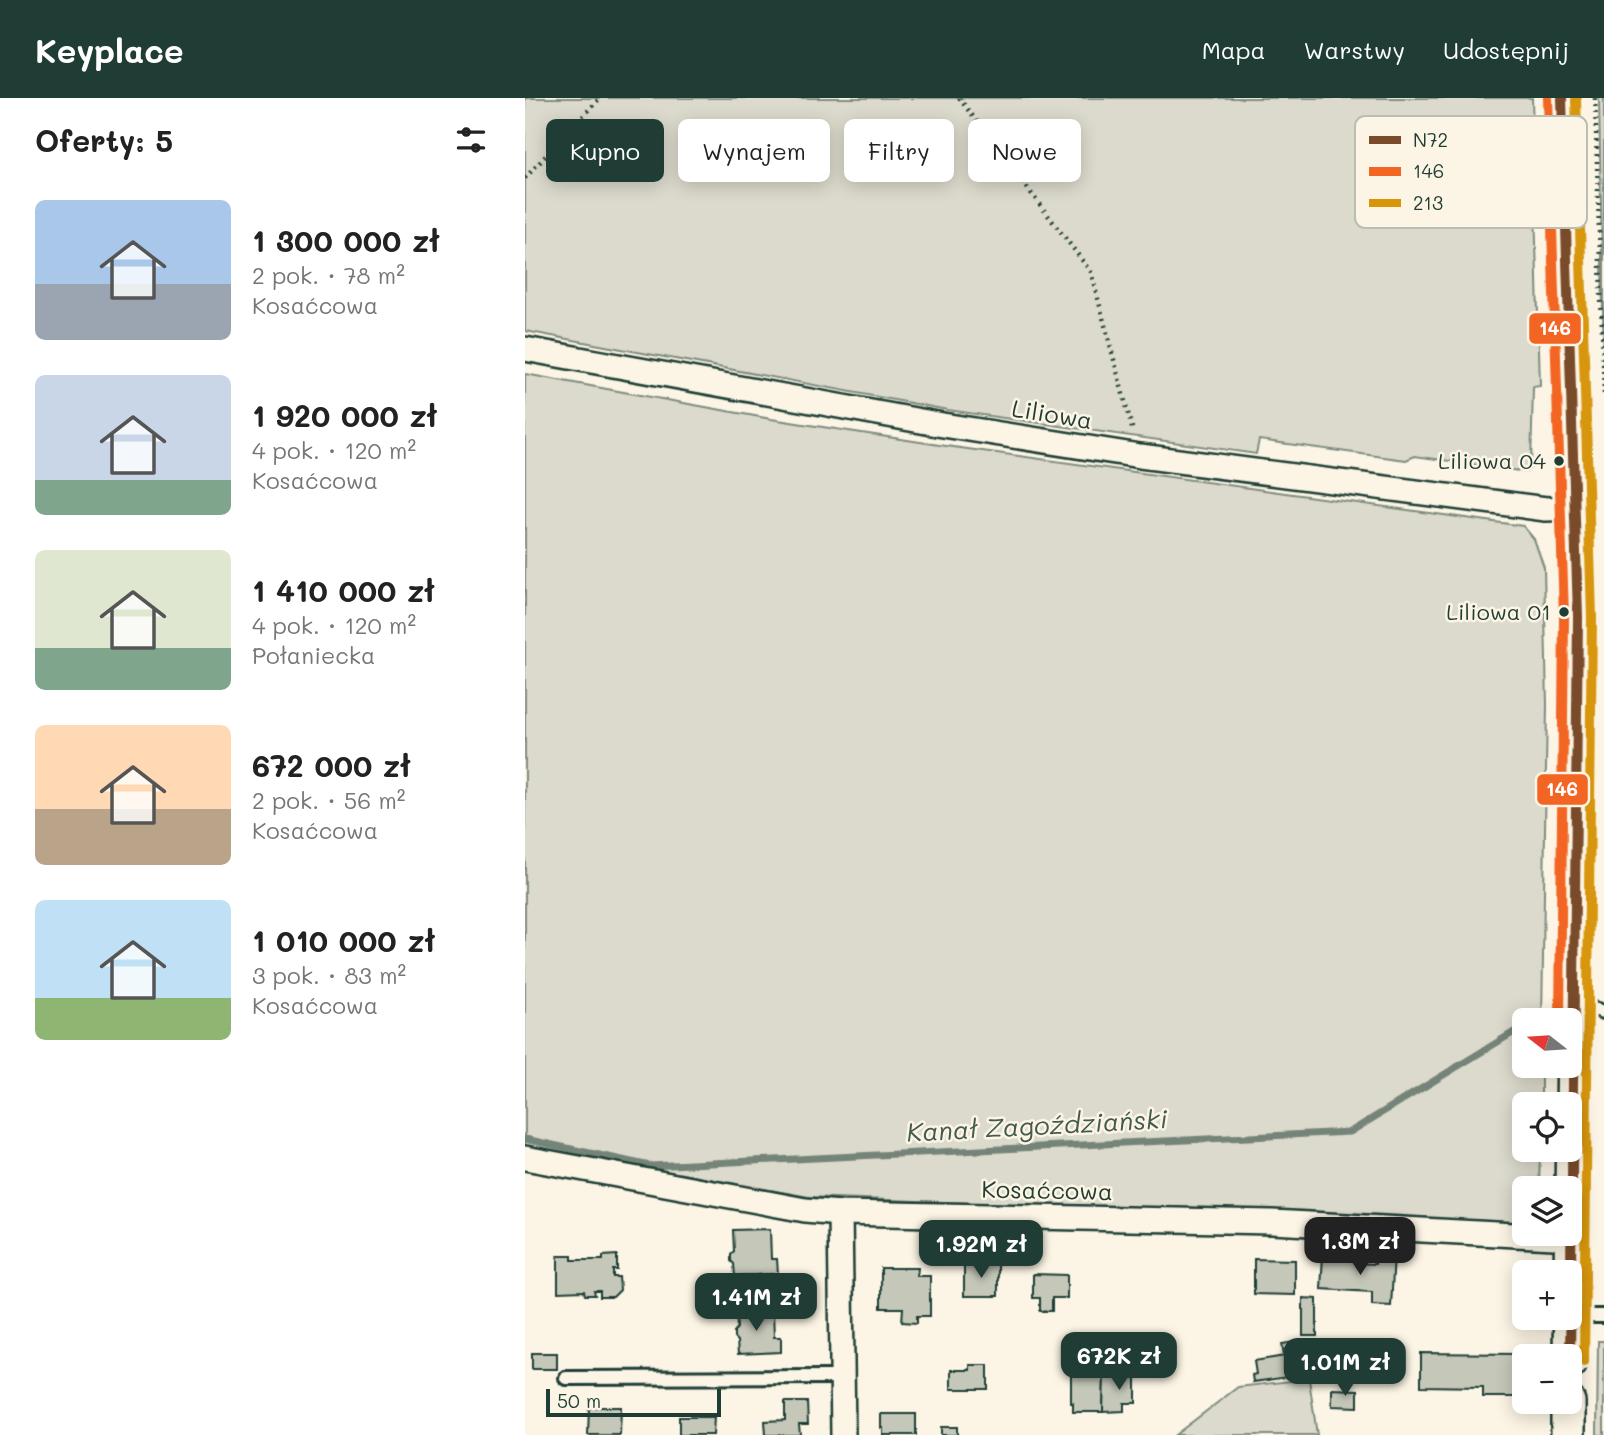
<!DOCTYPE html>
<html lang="pl">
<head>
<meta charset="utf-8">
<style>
	body { margin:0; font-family:Mali,sans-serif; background:#f6f6f6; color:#222; height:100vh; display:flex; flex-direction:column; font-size:26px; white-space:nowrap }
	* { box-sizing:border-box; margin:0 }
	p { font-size:23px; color:#767676 }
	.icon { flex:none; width:38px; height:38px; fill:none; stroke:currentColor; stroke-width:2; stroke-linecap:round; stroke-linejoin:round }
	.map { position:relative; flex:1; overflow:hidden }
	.drawer { display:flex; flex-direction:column; background:#fff; width:525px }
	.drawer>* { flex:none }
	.hud { position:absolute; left:21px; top:21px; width:665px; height:63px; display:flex; gap:14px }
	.needle { width:46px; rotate:287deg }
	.buttons { position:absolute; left:987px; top:910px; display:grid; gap:14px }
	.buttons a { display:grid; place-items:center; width:70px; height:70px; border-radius:10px; background:#fff; box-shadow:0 4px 18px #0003; font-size:35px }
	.scale { position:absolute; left:21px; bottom:18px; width:175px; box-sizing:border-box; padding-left:7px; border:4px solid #1f3d34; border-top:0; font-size:19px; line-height:24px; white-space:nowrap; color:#1f3d34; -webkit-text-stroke:5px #fcf5e5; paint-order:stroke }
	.price { position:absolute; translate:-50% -60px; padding:0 16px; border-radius:14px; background:#1f3d34; color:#fff; font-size:23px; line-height:46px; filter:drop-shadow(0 2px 4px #0008) }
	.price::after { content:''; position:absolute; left:50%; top:42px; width:21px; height:16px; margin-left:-10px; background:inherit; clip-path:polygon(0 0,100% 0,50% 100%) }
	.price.current { background:#222; color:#fff }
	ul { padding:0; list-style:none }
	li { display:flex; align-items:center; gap:21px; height:175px; padding:0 35px }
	li span { display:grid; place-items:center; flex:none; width:196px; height:140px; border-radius:10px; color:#555 }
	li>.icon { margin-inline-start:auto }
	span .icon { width:84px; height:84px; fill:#fffc; stroke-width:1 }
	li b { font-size:30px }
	h2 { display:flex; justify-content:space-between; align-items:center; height:84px; padding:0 35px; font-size:30px }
	.tag { padding:0 24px; border-radius:10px; background:#fff; box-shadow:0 4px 18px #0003; font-size:24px; line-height:63px }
	.tag.current { background:#1f3d34; color:#fff }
	header { display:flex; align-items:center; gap:42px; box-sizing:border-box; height:98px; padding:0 35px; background:#1f3d34; color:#fff }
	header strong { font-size:33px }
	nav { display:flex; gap:38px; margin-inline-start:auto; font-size:24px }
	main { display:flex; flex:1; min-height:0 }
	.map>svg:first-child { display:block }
	.green { fill:#dcdacc; stroke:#7e8c80; stroke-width:2 }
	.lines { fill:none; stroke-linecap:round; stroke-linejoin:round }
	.stream { stroke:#758479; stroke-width:7 }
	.building { fill:#c5c7b9; stroke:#1f3d34; stroke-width:2 }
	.lane-casing { stroke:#1f3d34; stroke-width:18 }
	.street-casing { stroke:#1f3d34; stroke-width:28 }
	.secondary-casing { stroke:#1f3d34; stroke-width:38 }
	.path { stroke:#1f3d34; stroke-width:4.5; stroke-dasharray:2 5; stroke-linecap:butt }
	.lane { stroke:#fcf5e5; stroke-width:12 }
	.street { stroke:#fcf5e5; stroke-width:23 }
	.secondary { stroke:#fcf5e5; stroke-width:33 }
	.bus-1-casing { stroke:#fcf5e5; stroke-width:16 }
	.bus-2-casing { stroke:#fcf5e5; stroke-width:16 }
	.bus-3-casing { stroke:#fcf5e5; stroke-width:16 }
	.bus-1 { stroke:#7a4b2a; stroke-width:10 }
	.bus-2 { stroke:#f26522; stroke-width:10 }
	.bus-3 { stroke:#d79608; stroke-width:10 }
	.bus-dot { fill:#1f3d34; stroke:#fcf5e5; stroke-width:2.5 }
	.labels { text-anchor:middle; stroke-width:5; stroke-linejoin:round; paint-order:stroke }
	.bus-label { font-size:22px; fill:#1f3d34; stroke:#fcf5e5; text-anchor:end }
	.street-label { font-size:24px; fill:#1f3d34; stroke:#fcf5e5 }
	.water-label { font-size:26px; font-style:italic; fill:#435a51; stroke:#fcf5e5 }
	.key { fill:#fcf5e5; stroke:#babeb0; stroke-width:2 }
	.key-label { font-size:19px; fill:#1f3d34 }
	.line-badge { stroke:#fcf5e5; stroke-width:2.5 }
	.badge-label { font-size:19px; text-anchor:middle; font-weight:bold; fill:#fff }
</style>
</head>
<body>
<header>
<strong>Keyplace</strong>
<nav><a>Mapa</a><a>Warstwy</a><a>Udostępnij</a></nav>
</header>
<main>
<section class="drawer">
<h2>Oferty: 5<svg class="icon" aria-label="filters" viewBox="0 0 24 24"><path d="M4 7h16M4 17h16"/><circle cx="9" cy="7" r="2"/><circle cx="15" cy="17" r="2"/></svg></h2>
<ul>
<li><span style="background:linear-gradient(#a9c7e8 60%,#9aa5b1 0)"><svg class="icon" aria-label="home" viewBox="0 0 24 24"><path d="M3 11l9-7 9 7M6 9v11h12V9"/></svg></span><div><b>1 300 000 zł</b><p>2 pok. · 78 m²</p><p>Kosaćcowa</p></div></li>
<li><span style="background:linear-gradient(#c9d6e8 75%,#7fa58c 0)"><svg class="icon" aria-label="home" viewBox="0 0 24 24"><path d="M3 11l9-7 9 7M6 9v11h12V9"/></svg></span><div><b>1 920 000 zł</b><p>4 pok. · 120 m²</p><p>Kosaćcowa</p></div></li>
<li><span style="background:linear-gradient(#dfe7d0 70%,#7fa58c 0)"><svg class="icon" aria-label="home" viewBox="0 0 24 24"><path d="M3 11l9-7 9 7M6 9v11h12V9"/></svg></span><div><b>1 410 000 zł</b><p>4 pok. · 120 m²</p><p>Połaniecka</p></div></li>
<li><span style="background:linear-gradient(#ffd9b3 60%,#b9a48a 0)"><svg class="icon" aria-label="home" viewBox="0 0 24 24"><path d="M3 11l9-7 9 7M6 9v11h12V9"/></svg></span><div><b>672 000 zł</b><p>2 pok. · 56 m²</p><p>Kosaćcowa</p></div></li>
<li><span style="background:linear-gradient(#bfe0f5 70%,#8fb573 0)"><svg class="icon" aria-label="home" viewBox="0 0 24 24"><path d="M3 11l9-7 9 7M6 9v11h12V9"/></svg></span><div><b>1 010 000 zł</b><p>3 pok. · 83 m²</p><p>Kosaćcowa</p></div></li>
</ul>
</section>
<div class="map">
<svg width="1079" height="1337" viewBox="0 0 1079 1337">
	<rect width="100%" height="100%" fill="#fcf5e5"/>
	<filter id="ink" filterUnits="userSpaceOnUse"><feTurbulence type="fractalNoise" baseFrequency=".0143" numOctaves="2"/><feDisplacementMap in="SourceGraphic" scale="14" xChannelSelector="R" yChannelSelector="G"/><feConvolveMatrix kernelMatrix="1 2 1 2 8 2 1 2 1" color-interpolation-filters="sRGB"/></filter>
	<g filter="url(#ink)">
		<g class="green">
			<path d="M0 0H1007L1015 288 1008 289 1006 369 1001 374 890 358 881 362 734 342 731 356 423 312 0 233Z"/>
			<path d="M1074 0H1079V269Z"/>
			<path d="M0 276 246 321 421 348 998 428 1009 441 1019 470 1022 607 1017 922H999V968H1016V1006H999V1052H1015L1014 1090H999V1132L795 1118 284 1099 0 1048Z"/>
			<path d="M1073 1243H1079V1337H1072Z"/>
			<path d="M784 1281 792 1337H650L713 1289Z"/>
		</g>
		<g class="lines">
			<g class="stream">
				<path d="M1009 922H1011"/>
				<path d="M0 1041 125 1068 825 1034 999 928"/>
			</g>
		</g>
		<g class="building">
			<path d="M245 1131 246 1161H252L253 1176 210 1178 209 1166 206 1163V1156L209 1153 208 1132Z"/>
			<path d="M92 1157V1172H88V1179H94L95 1192 88 1199H75V1193H69L70 1197H60L59 1193 33 1194V1158H47V1162H78V1158Z"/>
			<path d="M798 1157 834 1160V1165L850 1166V1157L869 1158 866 1208 847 1207V1194L796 1191Z"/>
			<path d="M729 1161 770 1162V1197L729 1196Z"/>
			<rect x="439" y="1165" width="34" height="33"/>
			<path d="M356 1170H393L392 1178H405V1218H392V1225L377 1224 378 1210H356Z"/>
			<path d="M253 1176 254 1191H247L248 1213 211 1215V1203L207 1200V1193L210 1189V1178Z"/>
			<path d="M508 1176 542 1177V1200H527V1213H515V1200H508Z"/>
			<path d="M778 1200 792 1201V1238H778Z"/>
			<path d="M248 1213 249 1239H256V1254L213 1256 212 1243 209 1240V1234L212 1230 211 1215Z"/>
			<path d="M777 1243 784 1281 768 1283 767 1277 763 1278 757 1246Z"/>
			<rect x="7" y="1255" width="25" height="16"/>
			<path d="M896 1255 992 1256 991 1299H958V1289L896 1288Z"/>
			<path d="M760 1258 763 1279 728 1284 727 1277 731 1276 729 1263Z"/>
			<path d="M445 1267H463V1291H426V1272H445Z"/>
			<path d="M546 1277H579L578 1314H548V1305H546Z"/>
			<path d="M579 1277 611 1278V1305H599V1313L578 1314Z"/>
			<path d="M807 1291 833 1292V1309L807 1308Z"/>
			<path d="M260 1304H282L283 1326H274L275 1337H241L240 1323 260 1322Z"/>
			<path d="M64 1309H96L95 1337H63Z"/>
			<path d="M356 1316H391V1337H358V1330H356Z"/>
			<path d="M154 1319H189L188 1337H154Z"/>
			<rect x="416" y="1329" width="16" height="8"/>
		</g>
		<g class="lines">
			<g class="lane-casing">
				<g id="lane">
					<path d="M1050 906 1079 914"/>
					<path d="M1048 1218H1079"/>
					<path d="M41 1280 318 1279"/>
				</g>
			</g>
			<g class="street-casing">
				<g id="street">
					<path d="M0 251 418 327 615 358 1021 411 1049 410"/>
					<path d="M0 1060 280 1112 315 1115 747 1124 1047 1140"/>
					<path d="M315 1115 318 1337"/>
				</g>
			</g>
			<g class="secondary-casing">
				<g id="secondary">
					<path d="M1037 0 1053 519V610L1045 1264"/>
					<path d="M1043 1337V1304"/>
				</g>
			</g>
			<g class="path">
				<path d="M434 0 566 174 608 334"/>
				<path d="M1070 0 1079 297"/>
				<path d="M0 80 75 0"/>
			</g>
			<use href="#lane" class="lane"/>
			<use href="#street" class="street"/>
			<use href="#secondary" class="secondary"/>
			<g class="bus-1-casing">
				<path id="bus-1" d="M1037 0 1053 519 1045 1264"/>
			</g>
			<g class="bus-2-casing">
				<path id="bus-2" d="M1023 0 1039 519 1035 922"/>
			</g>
			<g class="bus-3-casing">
				<path id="bus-3" d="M1051 0 1067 519 1059 1264"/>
			</g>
			<use href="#bus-1" class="bus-1"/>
			<use href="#bus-2" class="bus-2"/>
			<use href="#bus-3" class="bus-3"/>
		</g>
	</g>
	<g class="bus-dot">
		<circle cx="1034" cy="363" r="6"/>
		<circle cx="1039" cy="514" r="6"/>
	</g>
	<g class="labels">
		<g class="bus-label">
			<text x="1021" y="371">Liliowa 04</text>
			<text x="1026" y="522">Liliowa 01</text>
		</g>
		<g class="street-label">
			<text transform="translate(527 317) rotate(9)" y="8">Liliowa</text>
			<text transform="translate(522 1093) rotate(1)" y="8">Kosaćcowa</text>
		</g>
		<g class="water-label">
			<text transform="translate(512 1028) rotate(-3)" y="9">Kanał Zagoździański</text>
		</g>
	</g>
	<rect x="830" y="18" width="232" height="112" rx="10" class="key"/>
	<rect x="844" y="38" width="32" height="8" fill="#7a4b2a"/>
	<rect x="844" y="69" width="32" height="9" fill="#f26522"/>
	<rect x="844" y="101" width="32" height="8" fill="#d79608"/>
	<g class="key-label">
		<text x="888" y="49">N72</text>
		<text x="888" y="80">146</text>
		<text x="888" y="112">213</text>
	</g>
	<g class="line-badge">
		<rect x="1003" y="214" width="54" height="33" rx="7" fill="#f26522"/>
		<rect x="1011" y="675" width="53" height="33" rx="7" fill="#f26522"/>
	</g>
	<g class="badge-label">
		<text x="1030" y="237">146</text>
		<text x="1037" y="698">146</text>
	</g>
</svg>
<div class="buttons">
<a><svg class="needle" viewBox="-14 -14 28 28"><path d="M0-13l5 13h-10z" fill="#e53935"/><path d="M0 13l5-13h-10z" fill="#767676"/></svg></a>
<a><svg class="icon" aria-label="locate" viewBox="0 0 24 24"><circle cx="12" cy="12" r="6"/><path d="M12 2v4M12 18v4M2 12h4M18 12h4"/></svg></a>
<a><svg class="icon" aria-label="layers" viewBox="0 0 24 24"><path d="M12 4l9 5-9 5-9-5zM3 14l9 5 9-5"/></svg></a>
<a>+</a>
<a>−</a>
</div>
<div class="scale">50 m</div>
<b class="price current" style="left:835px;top:1179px">1.3M zł</b>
<b class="price" style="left:456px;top:1182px">1.92M zł</b>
<b class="price" style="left:231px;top:1235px">1.41M zł</b>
<b class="price" style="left:594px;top:1294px">672K zł</b>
<b class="price" style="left:820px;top:1300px">1.01M zł</b>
<div class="hud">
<a class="tag current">Kupno</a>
<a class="tag">Wynajem</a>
<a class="tag">Filtry</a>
<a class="tag">Nowe</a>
</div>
</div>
</main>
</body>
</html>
